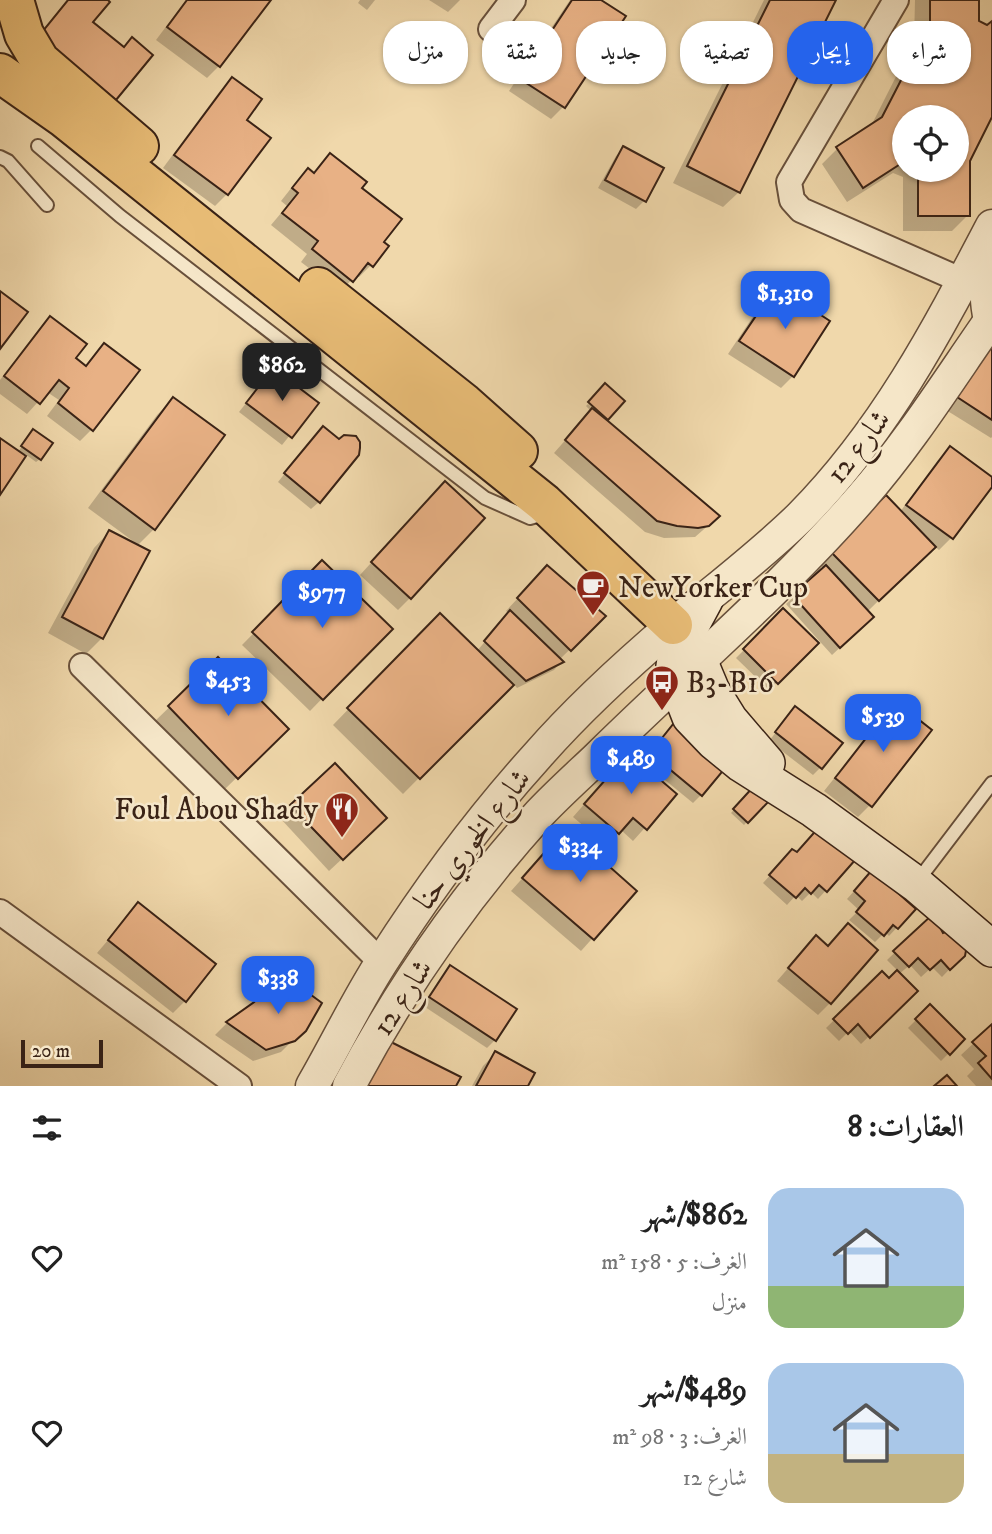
<!DOCTYPE html>
<html lang="ar">
<head>
<meta charset="utf-8">
<style>
	body { margin:0; font-family:"IM FELL DW Pica",Amiri,serif; background:#f2f2f2; color:#222; direction:rtl; height:100vh; display:flex; flex-direction:column; font-size:26px; white-space:nowrap }
	* { box-sizing:border-box; margin:0 }
	p { font-size:23px; color:#767676 }
	.icon { flex:none; width:38px; height:38px; fill:none; stroke:currentColor; stroke-width:2; stroke-linecap:round; stroke-linejoin:round }
	.map { position:relative; height:1086px; overflow:hidden; direction:ltr }
	.side { display:flex; flex-direction:column; background:#fff; flex:1 }
	.side>* { flex:none }
	.banner { position:absolute; left:21px; top:21px; width:950px; height:63px; direction:rtl; display:flex; gap:14px }
	.fabs { position:absolute; left:892px; top:105px; display:grid; gap:14px }
	.fabs a { display:grid; place-items:center; width:77px; height:77px; border-radius:50%; background:#fff; box-shadow:0 2px 5px #0004; font-size:35px }
	.scale { position:absolute; left:21px; bottom:18px; width:82px; box-sizing:border-box; padding-left:7px; border:4px solid #3a2316; border-top:0; font-size:19px; line-height:24px; white-space:nowrap; color:#3a2316; -webkit-text-stroke:5px #f5e6c8; paint-order:stroke }
	.price { position:absolute; translate:-50% -60px; padding:0 16px; border-radius:14px; background:#2563eb; color:#fff; font-size:23px; line-height:46px; filter:drop-shadow(0 2px 4px #0008) }
	.price::after { content:''; position:absolute; left:50%; top:42px; width:21px; height:16px; margin-left:-10px; background:inherit; clip-path:polygon(0 0,100% 0,50% 100%) }
	.price.current { background:#222; color:#fff }
	ul { padding:0; list-style:none }
	li { display:flex; align-items:center; gap:21px; height:175px; padding:0 28px }
	li span { display:grid; place-items:center; flex:none; width:196px; height:140px; border-radius:21px; color:#555 }
	li>.icon { margin-inline-start:auto }
	span .icon { width:84px; height:84px; fill:#fffc; stroke-width:1 }
	li b { font-size:30px }
	h2 { display:flex; justify-content:space-between; align-items:center; height:84px; padding:0 28px; font-size:30px }
	.pill { padding:0 24px; border-radius:28px; background:#fff; box-shadow:0 2px 5px #0004; font-size:24px; line-height:63px }
	.pill.current { background:#2563eb; color:#fff }
	.map>svg:first-child { display:block }
	.shadow { fill:#0003; fill-rule:evenodd }
	.building { fill:#e8b185; stroke:#3a2316; stroke-width:2 }
	.lines { fill:none; stroke-linecap:round; stroke-linejoin:round }
	.service-casing { stroke:#68503b; stroke-width:16 }
	.minor-casing { stroke:#68503b; stroke-width:28 }
	.tertiary-casing { stroke:#68503b; stroke-width:35 }
	.secondary-casing { stroke:#3a2316; stroke-width:38 }
	.motorway-casing { stroke:#3a2316; stroke-width:42 }
	.service { stroke:#f5e6c8; stroke-width:12 }
	.minor { stroke:#f5e6c8; stroke-width:24 }
	.tertiary { stroke:#f5e6c8; stroke-width:32 }
	.secondary { stroke:#f5e6c8; stroke-width:35 }
	.motorway { stroke:#e8bc76; stroke-width:38 }
	.labels { text-anchor:middle; stroke-width:5; stroke-linejoin:round; paint-order:stroke }
	.street-label { font-size:30px; fill:#3a2316; stroke:#f5e6c8 }
	.poi-label { font-size:30px; fill:#3a2316; stroke:#f5e6c8; text-anchor:start }
</style>
</head>
<body>
<div class="map">
<svg width="992" height="1086" viewBox="0 0 992 1086">
	<rect width="100%" height="100%" fill="#f0d8ab"/>
	<filter id="stains"><feTurbulence type="fractalNoise" baseFrequency=".00286" numOctaves="4"/><feColorMatrix values="0 0 0 0 .2 0 0 0 0 .09 0 0 0 0 .02 0 0 0 .5 -.17"/></filter>
	<radialGradient id="worn" r=".72"><stop offset=".6" stop-color="#630" stop-opacity="0"/><stop offset="1" stop-color="#630" stop-opacity=".3"/></radialGradient>
	<g class="shadow">
		<path d="M186 0H269L219 66 207 78 156 40Z"/>
		<path d="M360 0H375L367 10 358 3Z"/>
		<path d="M429 0H460L448 12Z"/>
		<path d="M570 0H597L623 17 563 107 551 119 509 91Z"/>
		<path d="M764 0H834L739 192 723 207 673 183Z"/>
		<path d="M915 0H977V22L987 27 992 24V113L968 161V215L952 231H903V177L893 173 847 202 822 164 837 149 871 126 914 41ZM905 117H957V170H905Z"/>
		<path d="M232 79 244 120 227 194 215 206 163 168 220 91Z"/>
		<path d="M624 148 644 201 636 209 598 188 616 156Z"/>
		<path d="M330 156 360 189 382 242 371 265 359 277 356 275 340 292 301 262 307 254 271 225 287 206 281 201 296 182 308 170 313 174Z"/>
		<path d="M776 288 793 376 781 388 728 354 764 300Z"/>
		<path d="M50 318 73 358 85 367 104 345 92 429 80 441 47 416 59 400 47 392 27 414 0 394V380Z"/>
		<path d="M992 349V437L991 438 946 410Z"/>
		<path d="M266 378 316 403 282 445 239 412Z"/>
		<path d="M173 399 154 529 137 546 102 638 86 654 48 633 94 548 109 532 136 546 137 544 88 508 157 415Z"/>
		<path d="M588 404 606 420 718 517 695 537 664 538 645 532 554 453 591 411 586 406Z"/>
		<path d="M30 435 40 459 36 462 25 454 0 491V440L18 452Z"/>
		<path d="M315 436 319 502 311 509 278 482Z"/>
		<path d="M950 448 992 480V484L951 538 939 550 934 546 867 612 864 625 832 655 786 604 824 569 819 564 886 498 900 512 938 460Z"/>
		<path d="M433 495 410 598 398 610 360 575Z"/>
		<path d="M322 563 390 629 310 711 242 645Z"/>
		<path d="M535 580 604 616 559 660 561 662 554 670 517 688 513 683 403 794 333 725 440 615 477 651 509 613 506 611Z"/>
		<path d="M783 611 816 643 769 690 736 658Z"/>
		<path d="M218 660 286 729 221 793 153 723Z"/>
		<path d="M895 703 870 805 858 817 824 791Z"/>
		<path d="M788 717 821 767 813 775 769 741Z"/>
		<path d="M670 729 701 795 693 803 643 762Z"/>
		<path d="M617 767 675 794 633 841 621 830 606 845 573 817Z"/>
		<path d="M755 787 768 799 744 825 731 813Z"/>
		<path d="M292 806 373 830 329 871 280 818Z"/>
		<path d="M554 843 635 891 581 951 511 891Z"/>
		<path d="M796 854 854 859 818 899 811 892 802 901 796 895 787 905 763 883 785 859Z"/>
		<path d="M864 880 914 909 889 936 885 932 875 942 849 920 859 910 847 899Z"/>
		<path d="M138 905 185 1001 173 1013 97 953Z"/>
		<path d="M932 917 942 935 963 955 942 977 932 967 921 977 910 965 899 974 916 991 861 1044 849 1031 839 1041 826 1028 882 973 889 980 898 971 887 960Z"/>
		<path d="M827 948 830 1003 818 1015 777 981 804 950Z"/>
		<path d="M451 967 495 1040 487 1048 422 1005Z"/>
		<path d="M288 980 297 1036 281 1052 253 1061 215 1035 227 1023Z"/>
		<path d="M930 1006 963 1039 941 1061 908 1028Z"/>
		<path d="M992 1026V1086H976L967 1076 974 1069 961 1055Z"/>
		<path d="M495 1054 526 1086H472L483 1066Z"/>
	</g>
	<g class="building">
		<path d="M68 0H108L110 2 93 22 124 47 132 37 153 55 116 100 38 37Z"/>
		<path d="M187 0H271L220 67 167 27Z"/>
		<path d="M572 0H601L626 16 565 108 520 79Z"/>
		<path d="M770 0H836L740 193 687 166Z"/>
		<path d="M930 0H979V21L987 25 992 21V117L970 161V216H918V170H957V117H905V161L863 188 836 147 882 117 930 24Z"/>
		<path d="M232 77 262 99 247 120 271 138 228 195 174 155Z"/>
		<path d="M623 146 664 168 646 202 605 180Z"/>
		<path d="M330 153 367 182 362 188 402 219 384 242 389 246 373 267 368 263 353 282 312 249 318 241 282 213 298 193 292 188 308 168 314 173Z"/>
		<path d="M776 286 830 321 794 377 739 341Z"/>
		<path d="M0 291 28 312 0 349Z"/>
		<path d="M50 316 87 344 76 358 86 366 104 343 140 370 93 431 58 403 69 388 59 380 40 404 4 376Z"/>
		<path d="M992 347V420L957 397 983 352Z"/>
		<path d="M273 368 319 403 292 438 246 403Z"/>
		<path d="M605 383 625 401 608 420 588 402Z"/>
		<path d="M173 397 225 435 155 530 103 491Z"/>
		<path d="M592 408 608 421 720 516 709 526 698 528 677 526 657 521 565 440Z"/>
		<path d="M323 426 339 439 344 435 356 436 360 442V448L359 455 320 503 284 473Z"/>
		<path d="M33 429 53 443 41 460 21 446Z"/>
		<path d="M0 438 26 456 0 495Z"/>
		<path d="M950 446 992 477V487L953 539 906 505Z"/>
		<path d="M445 481 485 518 411 599 371 562Z"/>
		<path d="M886 495 936 547 879 601 830 551Z"/>
		<path d="M109 530 150 551 103 639 62 617Z"/>
		<path d="M322 560 393 629 323 700 252 632Z"/>
		<path d="M547 565 606 616 571 651 517 598Z"/>
		<path d="M826 565 874 617 840 648 792 595Z"/>
		<path d="M783 608 819 643 778 684 743 649Z"/>
		<path d="M510 610 564 662 526 681 484 641Z"/>
		<path d="M440 613 514 685 420 779 347 708Z"/>
		<path d="M218 657 289 729 238 779 168 706Z"/>
		<path d="M895 701 932 730 872 807 835 778Z"/>
		<path d="M795 706 843 743 822 769 775 732Z"/>
		<path d="M678 718 731 761 702 796 650 753Z"/>
		<path d="M629 753 677 794 647 830 633 818 619 834 584 804Z"/>
		<path d="M335 763 387 818 343 860 290 805Z"/>
		<path d="M755 785 771 799 748 823 733 809Z"/>
		<path d="M820 826 856 859 827 892 819 885 811 894 805 888 796 898 769 875 792 849 797 852Z"/>
		<path d="M566 828 637 891 594 940 522 878Z"/>
		<path d="M872 870 916 909 898 929 893 925 884 936 856 912 865 901 854 891Z"/>
		<path d="M138 902 216 964 186 1002 108 940Z"/>
		<path d="M933 914 943 933 948 931 967 945 965 956 950 970 941 960 930 970 918 958 909 967 893 951Z"/>
		<path d="M848 923 878 950 831 1004 788 968 816 935 828 946Z"/>
		<path d="M450 965 517 1009 496 1041 429 997Z"/>
		<path d="M897 970 918 991 870 1038 858 1024 848 1034 833 1019 882 971 889 978Z"/>
		<path d="M288 978 322 1003 306 1031 295 1041 266 1050 226 1022Z"/>
		<path d="M930 1004 965 1039 950 1055 915 1019Z"/>
		<path d="M992 1024V1079L978 1063 986 1056 972 1042Z"/>
		<path d="M389 1041 461 1077 456 1086H366Z"/>
		<path d="M495 1051 535 1073 528 1086H476Z"/>
		<path d="M947 1075 957 1086H934Z"/>
	</g>
	<g class="lines">
		<g class="service-casing">
			<g id="service">
				<path d="M38 146 120 216 485 498 530 518 548 513"/>
				<path d="M0 157 8 161 47 205"/>
				<path d="M916 883 992 783"/>
			</g>
		</g>
		<g class="minor-casing">
			<g id="minor">
				<path d="M896 0 789 182 792 200 801 210 963 281"/>
				<path d="M491 29 513 0"/>
				<path d="M82 666 381 962"/>
				<path d="M0 912 239 1086"/>
			</g>
		</g>
		<g class="tertiary-casing">
			<g id="tertiary">
				<path d="M990 320C986 302 985 288 992 270"/>
				<path d="M312 1086C336 1045 357 1000 383 960 429 888 480 819 537 756 578 709 625 666 673 625 716 589 760 556 800 517 885 431 937 331 992 226"/>
				<path d="M349 1086C401 988 466 895 540 813 558 794 578 776 597 758 685 671 780 591 861 498 910 442 950 378 992 318"/>
			</g>
		</g>
		<g class="secondary-casing">
			<g id="secondary">
				<path d="M705 600 676 654 674 666 676 681 690 717 714 742 741 764 814 810 916 884 992 949"/>
				<path d="M673 625 685 638 699 660 712 691 730 720 767 763"/>
			</g>
		</g>
		<g class="motorway-casing">
			<g id="motorway">
				<path d="M14 0 24 34 40 61 139 146"/>
				<path d="M0 73 64 118 544 503 673 625"/>
				<path d="M318 287 464 403 518 451"/>
			</g>
		</g>
		<use href="#service" class="service"/>
		<use href="#minor" class="minor"/>
		<use href="#tertiary" class="tertiary"/>
		<use href="#secondary" class="secondary"/>
		<use href="#motorway" class="motorway"/>
	</g>
	<defs>
		<g id="cafe-pin" transform="scale(1.75)"><path d="M0 17L-7.5 6A9.5 9.5 0 1 1 7.5 6Z" fill="#8f2418" stroke="#f5e6c8"/><path d="M-5.5-4.5H6V0H3Q3 3.5 0 3.5H-2.5Q-5.5 3.5-5.5 0ZM3-3.2v2h1.7v-2ZM-6 4.5H4V6H-6Z" fill="#fff"/></g>
		<g id="bus-pin" transform="scale(1.75)"><path d="M0 17L-7.5 6A9.5 9.5 0 1 1 7.5 6Z" fill="#8f2418" stroke="#f5e6c8"/><path d="M-5-6H5V4H4V6H2V4H-2V6H-4V4H-5ZM-3.5-4V0h7V-4ZM-3.5 1.2v1.5H-2V1.2ZM2 1.2v1.5H3.5V1.2Z" fill="#fff"/></g>
		<g id="restaurant-pin" transform="scale(1.75)"><path d="M0 17L-7.5 6A9.5 9.5 0 1 1 7.5 6Z" fill="#8f2418" stroke="#f5e6c8"/><path d="M-5-6h1v4h1v-4h1v4h1v-4h1v5L-1.5 .5V6h-2V.5L-5-1ZM5-6V6H3V1.5H1.5Q1.5-4 5-6Z" fill="#fff"/></g>
	</defs>
	<g fill-rule="evenodd">
		<use href="#cafe-pin" x="593" y="587"/>
		<use href="#bus-pin" x="662" y="682"/>
		<use href="#restaurant-pin" x="342" y="809"/>
	</g>
	<g class="labels">
		<g class="street-label">
			<text transform="translate(858 446) rotate(-52)" y="10">شارع 12</text>
			<text transform="translate(472 839) rotate(-52)" y="10">شارع الخوري حنا</text>
			<text transform="translate(402 997) rotate(-57)" y="10">شارع 12</text>
		</g>
		<g class="poi-label">
			<text x="618" y="597">NewYorker Cup</text>
			<text x="686" y="692">B3-B16</text>
			<text x="318" y="819" text-anchor="end">Foul Abou Shady</text>
		</g>
	</g>
	<rect width="100%" height="100%" filter="url(#stains)"/>
	<rect width="100%" height="100%" fill="url(#worn)"/>
</svg>
<div class="fabs">
<a><svg class="icon" aria-label="locate" viewBox="0 0 24 24"><circle cx="12" cy="12" r="6"/><path d="M12 2v4M12 18v4M2 12h4M18 12h4"/></svg></a>
</div>
<div class="scale">20 m</div>
<b class="price" style="left:785px;top:331px">$1,310</b>
<b class="price current" style="left:282px;top:403px">$862</b>
<b class="price" style="left:322px;top:630px">$977</b>
<b class="price" style="left:228px;top:718px">$453</b>
<b class="price" style="left:883px;top:754px">$539</b>
<b class="price" style="left:631px;top:796px">$489</b>
<b class="price" style="left:580px;top:884px">$334</b>
<b class="price" style="left:278px;top:1016px">$338</b>
<div class="banner">
<a class="pill">شراء</a>
<a class="pill current">إيجار</a>
<a class="pill">تصفية</a>
<a class="pill">جديد</a>
<a class="pill">شقة</a>
<a class="pill">منزل</a>
</div>
</div>
<section class="side">
<h2>العقارات: 8<svg class="icon" aria-label="filters" viewBox="0 0 24 24"><path d="M4 7h16M4 17h16"/><circle cx="9" cy="7" r="2"/><circle cx="15" cy="17" r="2"/></svg></h2>
<ul>
<li><span style="background:linear-gradient(#a9c7e8 70%,#8fb573 0)"><svg class="icon" aria-label="home" viewBox="0 0 24 24"><path d="M3 11l9-7 9 7M6 9v11h12V9"/></svg></span><div><b>$862/شهر</b><p>الغرف: 5 · 158 m²</p><p>منزل</p></div><svg class="icon" aria-label="heart" viewBox="0 0 24 24"><path d="M12 20l-8-8c-3-5 5-10 8-4 3-6 11-1 8 4z"/></svg></li>
<li><span style="background:linear-gradient(#a9c7e8 65%,#c2b280 0)"><svg class="icon" aria-label="home" viewBox="0 0 24 24"><path d="M3 11l9-7 9 7M6 9v11h12V9"/></svg></span><div><b>$489/شهر</b><p>الغرف: 3 · 98 m²</p><p>شارع 12</p></div><svg class="icon" aria-label="heart" viewBox="0 0 24 24"><path d="M12 20l-8-8c-3-5 5-10 8-4 3-6 11-1 8 4z"/></svg></li>
</ul>
</section>
</body>
</html>
